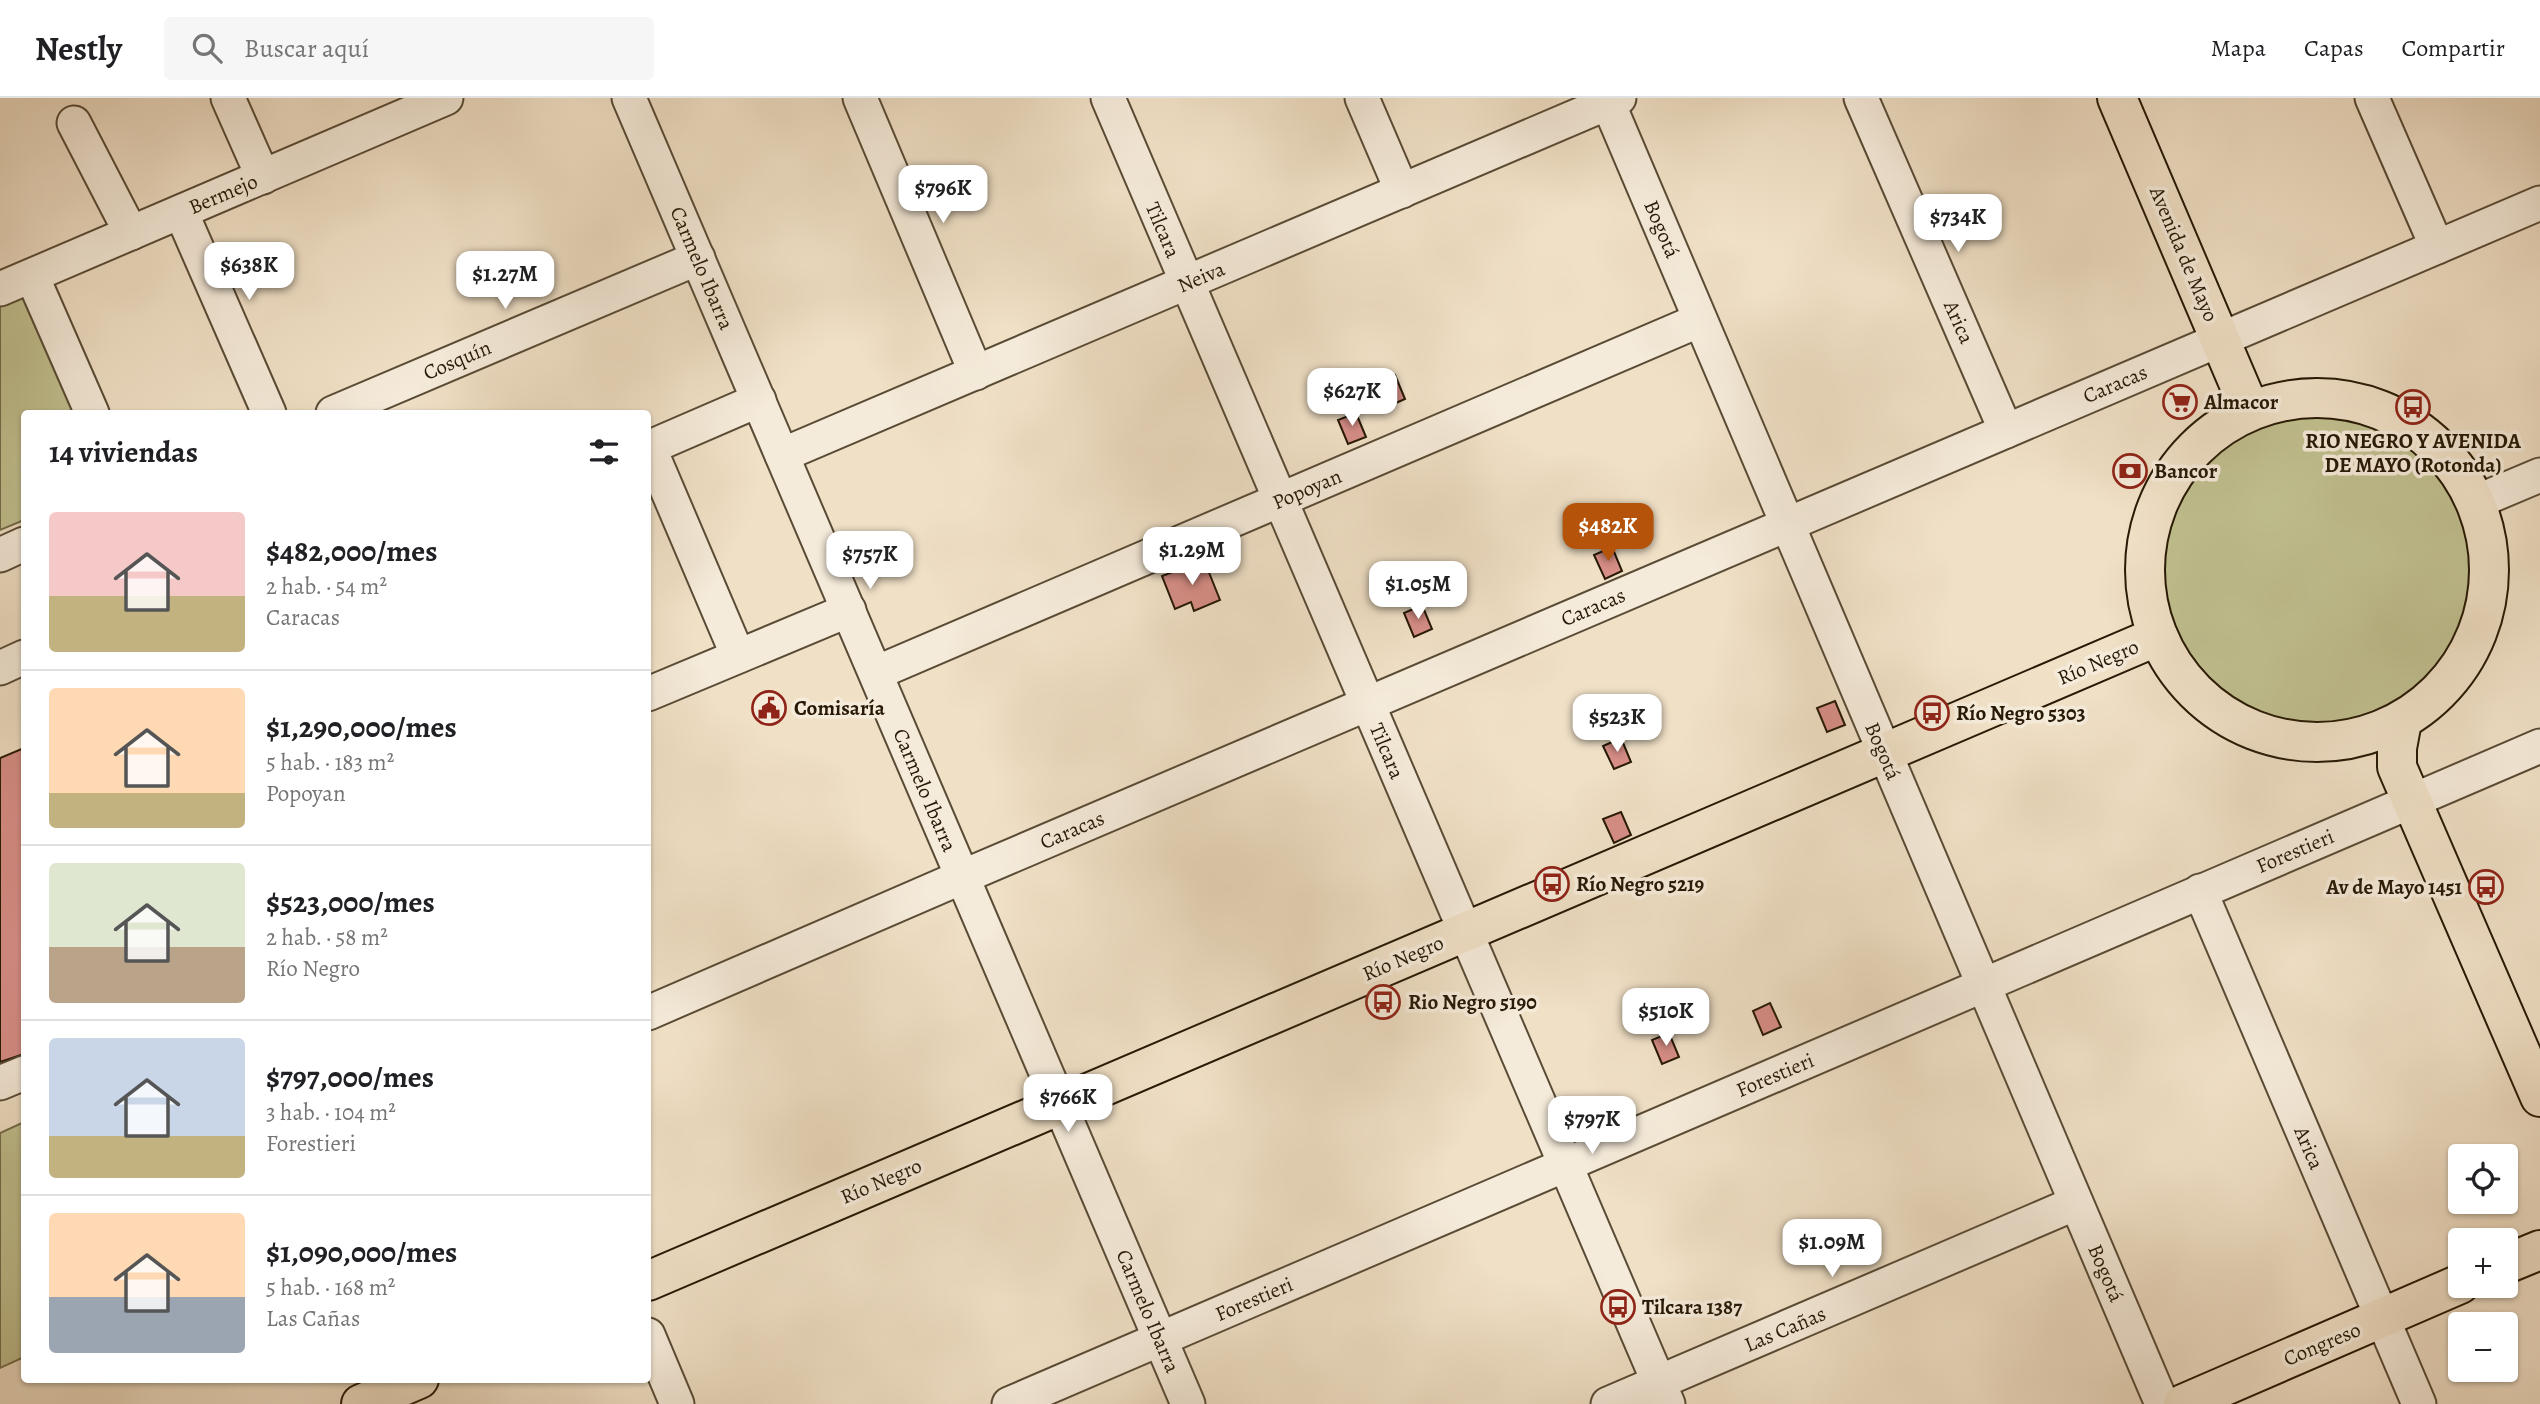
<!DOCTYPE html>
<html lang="es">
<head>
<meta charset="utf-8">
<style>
	body { margin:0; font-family:Alegreya,serif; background:#f6f6f6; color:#202124; height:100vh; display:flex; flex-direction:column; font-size:26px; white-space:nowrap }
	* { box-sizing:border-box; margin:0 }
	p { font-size:23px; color:#757577 }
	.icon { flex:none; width:38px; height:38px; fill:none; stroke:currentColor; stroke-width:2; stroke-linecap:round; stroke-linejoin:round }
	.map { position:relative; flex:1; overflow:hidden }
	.drawer { position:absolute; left:21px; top:312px; width:630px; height:973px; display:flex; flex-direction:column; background:#fff; border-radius:7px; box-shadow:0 2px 5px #0004 }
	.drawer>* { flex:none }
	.fabs { position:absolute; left:2448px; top:1046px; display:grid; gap:14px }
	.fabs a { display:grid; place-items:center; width:70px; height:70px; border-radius:7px; background:#fff; box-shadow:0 2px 5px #0004; font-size:35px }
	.price { position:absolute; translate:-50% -60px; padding:0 16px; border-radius:14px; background:#fff; color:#222; font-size:23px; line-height:46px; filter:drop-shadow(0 2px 4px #0008) }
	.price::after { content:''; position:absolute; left:50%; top:42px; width:21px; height:16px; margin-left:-10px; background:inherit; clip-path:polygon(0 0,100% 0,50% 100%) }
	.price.active { background:#b45309; color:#fff }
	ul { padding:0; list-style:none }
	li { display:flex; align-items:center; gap:21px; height:175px; padding:0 28px }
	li+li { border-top:2px solid #e0e0e0 }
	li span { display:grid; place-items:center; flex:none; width:196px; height:140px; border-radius:7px; color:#555 }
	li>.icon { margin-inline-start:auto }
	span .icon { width:84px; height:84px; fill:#fffc; stroke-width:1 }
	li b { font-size:30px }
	h2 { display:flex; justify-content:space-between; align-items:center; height:84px; padding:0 28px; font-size:30px }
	header { display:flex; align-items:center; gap:42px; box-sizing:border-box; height:98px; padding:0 35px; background:#fff; border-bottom:2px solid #e0e0e0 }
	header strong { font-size:33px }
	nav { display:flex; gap:38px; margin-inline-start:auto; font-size:24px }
	.search { width:490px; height:63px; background:#f6f6f6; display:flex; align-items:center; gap:18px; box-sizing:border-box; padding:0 24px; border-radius:7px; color:#757577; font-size:26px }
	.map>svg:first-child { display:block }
	.green { fill:#c1c090; stroke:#746c4a; stroke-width:2 }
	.building { fill:#d78e87; stroke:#271905; stroke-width:2 }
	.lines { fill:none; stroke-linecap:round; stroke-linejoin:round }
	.minor-casing { stroke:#594b35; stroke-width:37 }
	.major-casing { stroke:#271905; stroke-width:42 }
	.minor { stroke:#f5ebda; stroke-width:33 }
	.major { stroke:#f0e0c6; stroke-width:38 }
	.labels { text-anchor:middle; stroke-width:7; stroke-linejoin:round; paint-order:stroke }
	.street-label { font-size:21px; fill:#271905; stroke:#f5ebda }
	.poi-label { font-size:21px; font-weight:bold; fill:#271905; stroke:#f5ebda; text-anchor:start }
</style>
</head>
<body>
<header>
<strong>Nestly</strong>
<div class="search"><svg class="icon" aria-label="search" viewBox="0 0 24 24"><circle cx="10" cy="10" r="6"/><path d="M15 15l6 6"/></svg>Buscar aquí</div>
<nav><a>Mapa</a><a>Capas</a><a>Compartir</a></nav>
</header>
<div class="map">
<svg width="2540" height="1306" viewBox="0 0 2540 1306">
	<rect width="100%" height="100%" fill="#f0e0c6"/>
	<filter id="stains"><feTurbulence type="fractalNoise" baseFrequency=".00286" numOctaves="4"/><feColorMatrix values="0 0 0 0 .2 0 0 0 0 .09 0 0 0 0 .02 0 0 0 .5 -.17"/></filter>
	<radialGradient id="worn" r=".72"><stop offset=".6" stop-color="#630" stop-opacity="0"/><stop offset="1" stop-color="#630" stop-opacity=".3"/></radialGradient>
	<g class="green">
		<path d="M29 187 86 315H24V422L0 432V200Z"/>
		<circle cx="2318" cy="471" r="154"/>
		<path d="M24 1024V1259L0 1270V1035Z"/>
	</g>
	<g class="building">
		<path d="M1395 277 1405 301 1387 309 1377 285Z"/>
		<path d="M1356 315 1366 339 1348 346 1338 322Z"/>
		<path d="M1612 449 1622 473 1605 481 1594 457Z"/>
		<path d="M1204 462 1220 502 1194 513 1191 504 1175 511 1162 478Z"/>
		<path d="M1422 507 1432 531 1414 539 1404 515Z"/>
		<path d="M1835 603 1845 627 1827 634 1817 610Z"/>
		<path d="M1621 640 1631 664 1614 671 1603 648Z"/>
		<path d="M24 650V956L0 964V660Z"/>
		<path d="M1621 714 1631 737 1614 745 1603 721Z"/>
		<path d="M1770 905 1781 929 1763 937 1753 913Z"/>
		<path d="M1669 935 1679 959 1662 966 1652 942Z"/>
	</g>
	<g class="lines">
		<g class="minor-casing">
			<g id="minor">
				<path d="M228 0 263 79"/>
				<path d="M629 0 1188 1306"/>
				<path d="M860 0 976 275"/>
				<path d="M1108 0 1668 1306"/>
				<path d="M1362 0 1402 93"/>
				<path d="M1606 0 2162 1306"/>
				<path d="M1861 0 2006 333"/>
				<path d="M2372 0 2437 149"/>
				<path d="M74 25 131 135"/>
				<path d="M181 114 269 315"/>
				<path d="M32 178 92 315"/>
				<path d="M0 191 446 0"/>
				<path d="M333 315 698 160"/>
				<path d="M649 349 738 558"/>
				<path d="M648 350 759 302"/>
				<path d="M782 357 1619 0"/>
				<path d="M2476 404 2540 377"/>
				<path d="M0 457 24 446"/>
				<path d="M0 570 24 559"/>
				<path d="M876 575 1700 222"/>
				<path d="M648 596 849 512"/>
				<path d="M2200 793 2419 1306"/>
				<path d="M648 915 962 779 2540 105"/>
				<path d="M0 985 24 975"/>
				<path d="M648 1237 677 1306"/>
				<path d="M1009 1306 2540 648"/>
				<path d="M1608 1306 2076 1105"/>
			</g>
		</g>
		<g class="major-casing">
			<g id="major">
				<path d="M2117 0 2250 312"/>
				<circle cx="2317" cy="472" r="172"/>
				<path d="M2402 623 2397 650V669L2540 999"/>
				<path d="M2506 1166 2540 1152"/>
				<path d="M648 1183 2158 538"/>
				<path d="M361 1306 419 1281"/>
				<path d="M2183 1306 2460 1186"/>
			</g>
		</g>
		<use href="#minor" class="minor"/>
		<use href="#major" class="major"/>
	</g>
	<defs>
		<g id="supermarket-ring" transform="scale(1.75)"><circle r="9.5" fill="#f5ebda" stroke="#8f2418" stroke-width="1.5"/><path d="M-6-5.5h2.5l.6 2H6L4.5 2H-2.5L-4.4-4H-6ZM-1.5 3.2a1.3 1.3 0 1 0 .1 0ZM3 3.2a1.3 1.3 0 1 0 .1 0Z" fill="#8f2418"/></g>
		<g id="bus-ring" transform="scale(1.75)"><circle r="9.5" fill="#f5ebda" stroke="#8f2418" stroke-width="1.5"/><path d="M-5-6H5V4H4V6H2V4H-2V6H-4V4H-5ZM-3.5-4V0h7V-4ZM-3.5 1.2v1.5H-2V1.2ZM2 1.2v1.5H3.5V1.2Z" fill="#8f2418"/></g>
		<g id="bank-ring" transform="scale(1.75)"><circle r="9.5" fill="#f5ebda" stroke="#8f2418" stroke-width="1.5"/><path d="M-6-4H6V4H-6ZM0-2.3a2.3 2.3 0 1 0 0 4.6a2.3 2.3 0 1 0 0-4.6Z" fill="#8f2418"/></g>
		<g id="civic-ring" transform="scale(1.75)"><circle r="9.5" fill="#f5ebda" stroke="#8f2418" stroke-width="1.5"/><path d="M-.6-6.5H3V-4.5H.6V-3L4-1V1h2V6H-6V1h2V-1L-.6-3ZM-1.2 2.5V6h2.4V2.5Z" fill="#8f2418"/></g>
	</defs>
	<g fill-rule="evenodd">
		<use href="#supermarket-ring" x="2180" y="304"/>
		<use href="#bus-ring" x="2413" y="309"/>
		<use href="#bank-ring" x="2130" y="373"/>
		<use href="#civic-ring" x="769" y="610"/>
		<use href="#bus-ring" x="1932" y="615"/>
		<use href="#bus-ring" x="1552" y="786"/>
		<use href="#bus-ring" x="2486" y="789"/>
		<use href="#bus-ring" x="1383" y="904"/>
		<use href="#bus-ring" x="1618" y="1209"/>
	</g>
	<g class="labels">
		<g class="street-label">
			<text transform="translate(223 96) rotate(-23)" y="7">Bermejo</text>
			<text transform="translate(1662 131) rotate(67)" y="7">Bogotá</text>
			<text transform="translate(1163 132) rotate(67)" y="7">Tilcara</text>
			<text transform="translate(2184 156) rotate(67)" y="7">Avenida de Mayo</text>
			<text transform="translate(702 170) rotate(67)" y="7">Carmelo Ibarra</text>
			<text transform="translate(1201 179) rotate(-23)" y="7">Neiva</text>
			<text transform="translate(1959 224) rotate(66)" y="7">Arica</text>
			<text transform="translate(457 262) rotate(-23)" y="7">Cosquín</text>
			<text transform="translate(2115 286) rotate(-23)" y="7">Caracas</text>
			<text transform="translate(1307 391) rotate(-23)" y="7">Popoyan</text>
			<text transform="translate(1593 509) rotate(-23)" y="7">Caracas</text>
			<text transform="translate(2098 564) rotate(-23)" y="7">Río Negro</text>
			<text transform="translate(1387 653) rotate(67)" y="7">Tilcara</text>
			<text transform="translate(1883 653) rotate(67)" y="7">Bogotá</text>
			<text transform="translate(925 692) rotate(67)" y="7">Carmelo Ibarra</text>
			<text transform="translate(1072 732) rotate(-23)" y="7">Caracas</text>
			<text transform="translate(2295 753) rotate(-23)" y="7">Forestieri</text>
			<text transform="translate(1403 860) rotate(-23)" y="7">Río Negro</text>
			<text transform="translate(1775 977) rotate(-23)" y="7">Forestieri</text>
			<text transform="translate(2309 1050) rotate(67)" y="7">Arica</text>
			<text transform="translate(881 1083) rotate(-23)" y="7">Río Negro</text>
			<text transform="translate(2106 1175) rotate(67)" y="7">Bogotá</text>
			<text transform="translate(1254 1201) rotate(-23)" y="7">Forestieri</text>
			<text transform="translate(1148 1213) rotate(67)" y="7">Carmelo Ibarra</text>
			<text transform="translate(1785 1231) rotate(-23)" y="7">Las Cañas</text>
			<text transform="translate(2322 1246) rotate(-23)" y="7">Congreso</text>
		</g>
		<g class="poi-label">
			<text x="2204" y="311">Almacor</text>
			<text x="2413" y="350" text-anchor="middle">RIO NEGRO Y AVENIDA<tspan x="2413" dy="24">DE MAYO (Rotonda)</tspan></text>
			<text x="2154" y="380">Bancor</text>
			<text x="794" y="617">Comisaría</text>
			<text x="1956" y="622">Río Negro 5303</text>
			<text x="1576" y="793">Río Negro 5219</text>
			<text x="2462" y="796" text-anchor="end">Av de Mayo 1451</text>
			<text x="1408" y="911">Rio Negro 5190</text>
			<text x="1642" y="1216">Tilcara 1387</text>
		</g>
	</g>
	<rect width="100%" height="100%" filter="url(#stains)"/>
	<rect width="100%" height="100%" fill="url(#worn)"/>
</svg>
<div class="fabs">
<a><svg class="icon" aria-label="locate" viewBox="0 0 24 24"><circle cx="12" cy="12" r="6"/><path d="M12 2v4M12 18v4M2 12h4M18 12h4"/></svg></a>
<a>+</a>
<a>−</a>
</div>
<b class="price" style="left:943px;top:127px">$796K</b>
<b class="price" style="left:1958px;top:156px">$734K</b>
<b class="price" style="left:249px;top:204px">$638K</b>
<b class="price" style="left:505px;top:213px">$1.27M</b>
<b class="price" style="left:1352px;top:330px">$627K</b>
<b class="price active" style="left:1608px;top:465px">$482K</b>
<b class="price" style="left:1192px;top:489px">$1.29M</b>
<b class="price" style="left:870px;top:493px">$757K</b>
<b class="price" style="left:1418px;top:523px">$1.05M</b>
<b class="price" style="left:1617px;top:656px">$523K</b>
<b class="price" style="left:1666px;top:950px">$510K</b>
<b class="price" style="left:1068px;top:1036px">$766K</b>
<b class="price" style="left:1592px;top:1058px">$797K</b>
<b class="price" style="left:1832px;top:1181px">$1.09M</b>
<section class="drawer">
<h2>14 viviendas<svg class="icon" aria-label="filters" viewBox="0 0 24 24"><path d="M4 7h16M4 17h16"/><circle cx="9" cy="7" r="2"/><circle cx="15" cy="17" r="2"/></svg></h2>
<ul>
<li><span style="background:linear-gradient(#f6c9c9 60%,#c2b280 0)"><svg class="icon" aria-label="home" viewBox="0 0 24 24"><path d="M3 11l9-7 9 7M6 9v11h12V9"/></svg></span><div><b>$482,000/mes</b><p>2 hab. · 54 m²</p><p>Caracas</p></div></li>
<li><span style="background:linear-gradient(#ffd9b3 75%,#c2b280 0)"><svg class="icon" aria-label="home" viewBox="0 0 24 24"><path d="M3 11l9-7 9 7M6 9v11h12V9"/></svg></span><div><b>$1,290,000/mes</b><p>5 hab. · 183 m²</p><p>Popoyan</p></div></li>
<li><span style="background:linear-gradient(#dfe7d0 60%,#b9a48a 0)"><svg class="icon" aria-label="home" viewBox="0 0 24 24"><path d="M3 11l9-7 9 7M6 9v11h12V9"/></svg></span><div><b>$523,000/mes</b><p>2 hab. · 58 m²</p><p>Río Negro</p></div></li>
<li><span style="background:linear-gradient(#c9d6e8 70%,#c2b280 0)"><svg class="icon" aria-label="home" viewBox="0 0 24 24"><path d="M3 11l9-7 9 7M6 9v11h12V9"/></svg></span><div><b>$797,000/mes</b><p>3 hab. · 104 m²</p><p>Forestieri</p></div></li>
<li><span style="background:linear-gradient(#ffd9b3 60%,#9aa5b1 0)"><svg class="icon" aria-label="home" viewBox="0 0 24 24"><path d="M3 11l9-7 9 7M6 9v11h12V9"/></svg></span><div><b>$1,090,000/mes</b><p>5 hab. · 168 m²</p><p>Las Cañas</p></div></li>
</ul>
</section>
</div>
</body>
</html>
